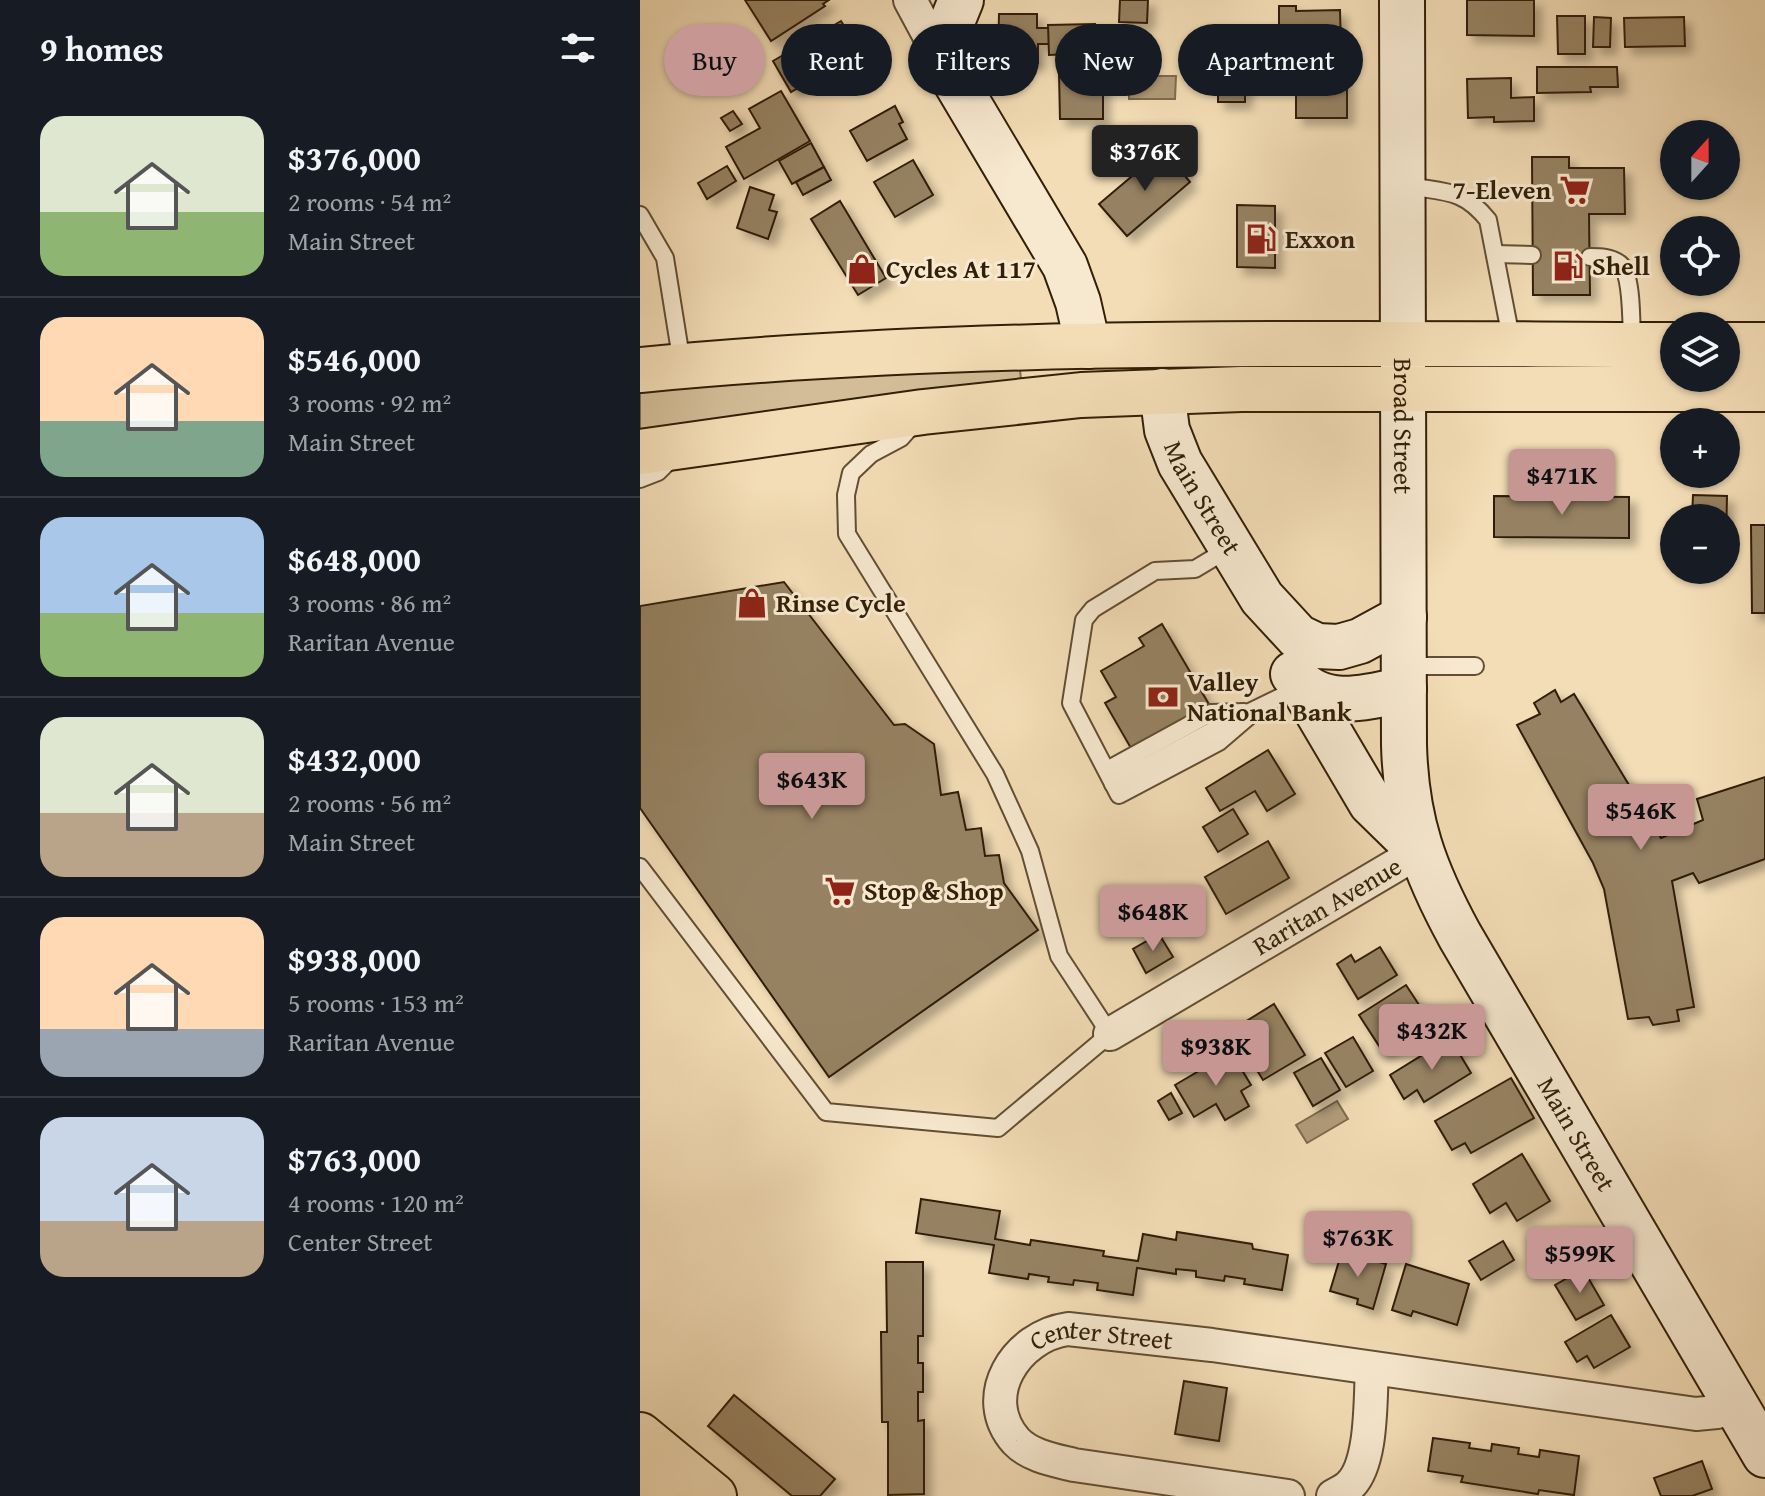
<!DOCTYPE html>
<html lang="en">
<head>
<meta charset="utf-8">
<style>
	body { margin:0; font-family:"Gentium Book Plus",serif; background:#20242c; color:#f1f3f6; height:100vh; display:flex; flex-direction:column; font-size:30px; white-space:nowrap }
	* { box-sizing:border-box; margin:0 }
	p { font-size:26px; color:#9ea1a6 }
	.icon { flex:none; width:44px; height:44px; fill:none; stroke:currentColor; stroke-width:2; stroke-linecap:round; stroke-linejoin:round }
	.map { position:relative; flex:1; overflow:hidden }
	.details { display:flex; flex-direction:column; background:#171b24; width:640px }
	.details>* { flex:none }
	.guide { position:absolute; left:24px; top:24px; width:760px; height:72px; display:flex; gap:16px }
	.needle { width:52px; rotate:21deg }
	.tools { position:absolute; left:1020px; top:120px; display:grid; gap:16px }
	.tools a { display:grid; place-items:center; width:80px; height:80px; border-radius:50%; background:#171b24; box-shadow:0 2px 6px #0004; font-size:40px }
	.price { position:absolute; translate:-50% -68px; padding:0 18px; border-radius:8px; background:#c59692; color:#111; font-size:26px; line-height:52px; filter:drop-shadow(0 2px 4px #0008) }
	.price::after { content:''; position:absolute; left:50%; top:48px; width:24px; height:18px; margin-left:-12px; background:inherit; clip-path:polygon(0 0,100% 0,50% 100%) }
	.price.active { background:#222; color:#fff }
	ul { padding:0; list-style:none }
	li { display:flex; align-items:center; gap:24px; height:200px; padding:0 40px }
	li+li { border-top:2px solid #363941 }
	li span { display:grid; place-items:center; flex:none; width:224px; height:160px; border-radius:24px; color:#555 }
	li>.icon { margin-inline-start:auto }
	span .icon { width:96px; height:96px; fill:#fffc; stroke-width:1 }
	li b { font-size:34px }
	h2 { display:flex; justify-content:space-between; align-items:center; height:96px; padding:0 40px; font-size:34px }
	.chip { padding:0 28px; border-radius:36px; background:#171b24; box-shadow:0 2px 6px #0004; font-size:28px; line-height:72px }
	.chip.active { background:#c59692; color:#111 }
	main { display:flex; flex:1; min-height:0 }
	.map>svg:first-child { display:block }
	.green { fill:#d2bd98; stroke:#826e50; stroke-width:2 }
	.water { fill:#b19c7a; stroke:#7e6a4c; stroke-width:2 }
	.building { fill:#968262; stroke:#321f07; stroke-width:2; filter:url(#shadow) }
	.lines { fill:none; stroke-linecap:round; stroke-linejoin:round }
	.lane-casing { stroke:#624e33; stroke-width:20 }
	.street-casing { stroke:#624e33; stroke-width:36 }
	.secondary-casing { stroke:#321f07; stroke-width:48 }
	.highway-casing { stroke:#321f07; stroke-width:48 }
	.lane { stroke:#f7e9d0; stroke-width:16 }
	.street { stroke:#f7e9d0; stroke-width:32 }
	.secondary { stroke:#f7e9d0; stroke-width:44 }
	.highway { stroke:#f3ddb6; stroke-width:44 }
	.labels { text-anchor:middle; stroke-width:6; stroke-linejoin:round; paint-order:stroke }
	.poi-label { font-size:26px; font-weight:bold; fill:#321f07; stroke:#f7e9d0; text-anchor:start }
	.street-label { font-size:26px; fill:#321f07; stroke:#f7e9d0 }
</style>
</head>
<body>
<main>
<section class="details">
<h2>9 homes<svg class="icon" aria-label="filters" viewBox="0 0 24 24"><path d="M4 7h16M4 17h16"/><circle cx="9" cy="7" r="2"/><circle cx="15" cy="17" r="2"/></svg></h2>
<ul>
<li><span style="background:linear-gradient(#dfe7d0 60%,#8fb573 0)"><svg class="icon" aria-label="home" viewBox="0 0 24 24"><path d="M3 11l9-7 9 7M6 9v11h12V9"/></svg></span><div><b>$376,000</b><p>2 rooms · 54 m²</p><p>Main Street</p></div></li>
<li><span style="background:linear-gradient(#ffd9b3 65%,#7fa58c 0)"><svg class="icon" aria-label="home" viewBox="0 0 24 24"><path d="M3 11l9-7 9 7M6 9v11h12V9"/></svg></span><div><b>$546,000</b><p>3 rooms · 92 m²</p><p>Main Street</p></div></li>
<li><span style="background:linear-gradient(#a9c7e8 60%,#8fb573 0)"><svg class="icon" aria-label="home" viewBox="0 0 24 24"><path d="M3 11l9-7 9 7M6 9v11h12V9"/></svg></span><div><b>$648,000</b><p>3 rooms · 86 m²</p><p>Raritan Avenue</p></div></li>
<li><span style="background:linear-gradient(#dfe7d0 60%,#b9a48a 0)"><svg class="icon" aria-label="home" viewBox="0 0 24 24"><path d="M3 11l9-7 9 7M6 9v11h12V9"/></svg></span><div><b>$432,000</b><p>2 rooms · 56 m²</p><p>Main Street</p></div></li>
<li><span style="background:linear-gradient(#ffd9b3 70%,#9aa5b1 0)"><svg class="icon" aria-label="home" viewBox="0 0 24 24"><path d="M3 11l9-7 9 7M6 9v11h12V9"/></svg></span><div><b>$938,000</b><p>5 rooms · 153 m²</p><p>Raritan Avenue</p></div></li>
<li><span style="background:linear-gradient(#c9d6e8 65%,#b9a48a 0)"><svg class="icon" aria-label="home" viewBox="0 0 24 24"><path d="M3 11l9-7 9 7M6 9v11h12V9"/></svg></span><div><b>$763,000</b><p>4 rooms · 120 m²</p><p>Center Street</p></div></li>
</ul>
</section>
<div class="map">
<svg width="1125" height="1496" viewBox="0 0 1125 1496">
	<defs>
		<filter id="shadow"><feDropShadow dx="7" dy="7" stdDeviation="4" flood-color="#0004"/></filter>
	</defs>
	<rect width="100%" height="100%" fill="#f3ddb6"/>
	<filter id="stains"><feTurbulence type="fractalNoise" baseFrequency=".0025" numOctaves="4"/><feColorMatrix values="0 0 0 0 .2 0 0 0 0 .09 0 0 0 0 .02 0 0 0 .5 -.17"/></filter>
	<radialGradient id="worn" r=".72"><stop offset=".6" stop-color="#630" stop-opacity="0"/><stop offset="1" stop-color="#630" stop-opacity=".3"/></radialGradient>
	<path class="green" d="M380 369 381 380 0 432V390L105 379Z"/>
	<g class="water">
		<path d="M489 76H536L535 99H489Z"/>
		<path d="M697 1101 708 1119 667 1143 656 1125Z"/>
	</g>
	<g class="building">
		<path d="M105 0H189L183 4 185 6 131 41Z"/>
		<path d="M480 0H508L507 23 479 22Z"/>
		<path d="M827 0H894V36L827 35Z"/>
		<path d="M639 6H656V11L700 10 701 48 696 51 654 50 653 37H639Z"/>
		<path d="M359 14H397V28H409V44H398V63L358 62Z"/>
		<path d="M917 16H945V54H918Z"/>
		<path d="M954 17 971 18 970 47H953Z"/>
		<path d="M1044 17 1045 46 985 47 984 18Z"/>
		<path d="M201 21 219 51 151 92 133 61Z"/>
		<path d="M455 24 456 53 409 55 408 25Z"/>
		<path d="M479 31 481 55 463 56 461 32Z"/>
		<path d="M570 38 601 39 599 66 569 65Z"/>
		<path d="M897 67H977L978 87H950L951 92 897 93Z"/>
		<rect x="578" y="72" width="27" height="30"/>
		<path d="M463 73V119H420L419 74Z"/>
		<path d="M871 78V98L894 97V121L854 122V117L828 118 827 79Z"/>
		<rect x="656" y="81" width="51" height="37"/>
		<path d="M141 91 170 141 104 179 86 147 120 128 109 109Z"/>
		<path d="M255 106 263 122 259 124 267 139 227 161 210 131Z"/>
		<path d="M93 111 102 124 90 131 81 118Z"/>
		<path d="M171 143 184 167 152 184 139 161Z"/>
		<path d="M523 150 550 182 487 236 459 204Z"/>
		<path d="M892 157H929V168H984L985 214H949L950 295H893Z"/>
		<path d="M273 160 293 195 255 217 234 182Z"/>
		<path d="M87 166 96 181 67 199 58 183Z"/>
		<path d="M184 167 191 180 163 195 156 182Z"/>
		<path d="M110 187 134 195 129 210 137 212 128 239 97 228Z"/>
		<path d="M200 201 246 278 218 295 171 219Z"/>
		<path d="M597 205 635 206V268L597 267Z"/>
		<path d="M1053 495 1087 496 1086 542V518H1052Z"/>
		<path d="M854 496 989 497V538L854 537Z"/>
		<path d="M1111 525H1125V613H1112Z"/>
		<path d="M144 582 254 725 265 724 294 744 301 795 318 792 326 830 341 828 345 856 359 855 364 883 398 930 189 1077 0 808V606Z"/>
		<path d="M522 624 570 706 559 713 572 737 492 750 465 703 476 697 461 671 504 646 499 638Z"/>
		<path d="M915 690 921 702 934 694 1021 838 1063 820 1057 799 1125 777V859L1059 883 1053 873 1032 881 1054 1007 1037 1010 1039 1021 1013 1025 1009 1017 988 1019 964 889 953 863 877 725 900 714 894 703Z"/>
		<path d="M628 750 655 794 627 811 615 791 580 811 566 788Z"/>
		<path d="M593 809 608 834 578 852 563 827Z"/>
		<path d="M628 841 649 878 586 914 565 877Z"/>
		<path d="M519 934 533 957 506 973 493 949Z"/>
		<path d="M740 947 757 975 718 999 697 964 711 955 715 962Z"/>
		<path d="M766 985 785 1014 767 1026 772 1033 743 1052 719 1015Z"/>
		<path d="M634 1004 665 1055 623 1080 592 1030Z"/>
		<path d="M713 1037 733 1071 706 1087 685 1053Z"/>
		<path d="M810 1038 831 1073 784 1102 777 1090 764 1099 750 1075Z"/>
		<path d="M591 1052 611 1085 601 1091 609 1106 585 1120 576 1104 554 1117 535 1085Z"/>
		<path d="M681 1058 700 1090 673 1106 654 1073Z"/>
		<path d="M871 1078 894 1118 831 1153 825 1143 812 1150 795 1121Z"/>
		<path d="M531 1093 542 1113 529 1120 518 1101Z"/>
		<path d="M882 1154 910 1201 877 1221 866 1203 850 1213 833 1184Z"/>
		<path d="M281 1199 360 1211 355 1239 390 1245 391 1240 464 1251 463 1256 498 1261 503 1234 536 1240 537 1232 612 1244 613 1249 648 1255 642 1290 604 1284 605 1279 585 1276 584 1281 556 1277V1271L536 1269V1274L497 1268 493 1295 457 1290 458 1283 434 1280 433 1285 408 1282 409 1277 389 1274 388 1279 349 1273 354 1245 276 1233Z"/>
		<path d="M863 1241 874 1260 841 1280 829 1261Z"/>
		<path d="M702 1251 746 1264 733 1309 717 1304 718 1299 690 1291Z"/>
		<path d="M246 1262H283V1336H278V1363H283V1392H278V1421L284 1420V1494L248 1495V1422H242L241 1332H247Z"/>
		<path d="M766 1264 829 1284 817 1325 773 1311 771 1316 752 1310Z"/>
		<path d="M943 1269 964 1305 936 1320 915 1285Z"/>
		<path d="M971 1315 990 1347 954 1368 947 1356 937 1362 925 1342Z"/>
		<path d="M544 1381 587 1388 579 1441 535 1434Z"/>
		<path d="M94 1395 195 1479 180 1496H152L68 1426Z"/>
		<path d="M793 1438 830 1443 829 1448 851 1451 852 1444 879 1448 878 1454 899 1457 900 1450 939 1456 934 1495 899 1490 898 1494 821 1482 823 1476 788 1471Z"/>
		<path d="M1062 1461 1072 1489 1052 1496H1021L1014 1478Z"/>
	</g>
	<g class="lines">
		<g class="lane-casing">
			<g id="lane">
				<path d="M764 185C802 193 822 187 848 220L872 343"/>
				<path d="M0 215 25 258 42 364"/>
				<path d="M855 254 892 255"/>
				<path d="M950 257C960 257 971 257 980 264 993 275 991 326 992 344"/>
				<path d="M0 479 18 472 32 458"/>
				<path d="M590 548 555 569 515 571 453 609 444 620 431 703 479 795 579 742 614 712"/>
				<path d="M765 666H835"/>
				<path d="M467 770 571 713 604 712"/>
				<path d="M473 784 579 727 661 687"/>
				<path d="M0 867 186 1112 358 1128 470 1034 419 956 390 851 355 774 207 534 206 495 211 473 231 454 261 438 276 421"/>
			</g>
		</g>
		<g class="street-casing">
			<g id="street">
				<path d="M270 0 299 54"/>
				<path id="s1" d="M470 1034 780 851"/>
				<path id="s2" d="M648 1496 434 1465C414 1460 390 1456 376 1441 337 1397 376 1336 428 1329L572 1345 1056 1414 1077 1412 1095 1405"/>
				<path d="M693 1496C698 1493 705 1490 709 1486 733 1465 730 1398 732 1369"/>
			</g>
		</g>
		<g class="secondary-casing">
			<g id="secondary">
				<path d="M321 0 299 54 425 266 438 302 448 346"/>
				<path id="s3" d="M762 0 764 745C766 821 784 870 820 936L1125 1455"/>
				<path id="s4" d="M522 391 527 430 540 463 622 598 658 637 677 646 699 647 720 641 764 617"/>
				<path d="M653 674C679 711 726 698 764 689"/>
				<path d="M662 686 731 803 780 851"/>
			</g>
		</g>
		<g class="highway-casing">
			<g id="highway">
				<path d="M1086 345H1125"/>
				<path d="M0 370C343 337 689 344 1034 345"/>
				<path d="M0 452 283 412 441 395 601 389H1125"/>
				<path d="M0 1435 74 1496"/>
				<path d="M0 1482 17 1496"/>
			</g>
		</g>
		<use href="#lane" class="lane"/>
		<use href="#street" class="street"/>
		<use href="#secondary" class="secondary"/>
		<use href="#highway" class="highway"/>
	</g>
	<defs>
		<g id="supermarket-bare" transform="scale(2.4)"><path d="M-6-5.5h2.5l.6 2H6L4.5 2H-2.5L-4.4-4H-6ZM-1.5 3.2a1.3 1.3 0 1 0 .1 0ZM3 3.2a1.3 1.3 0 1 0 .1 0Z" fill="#8f2418" stroke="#f7e9d0" stroke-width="2.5" paint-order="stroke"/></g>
		<g id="fuel-bare" transform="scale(2.4)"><path d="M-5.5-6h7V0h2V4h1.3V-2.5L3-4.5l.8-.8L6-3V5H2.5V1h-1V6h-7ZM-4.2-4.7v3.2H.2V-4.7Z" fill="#8f2418" stroke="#f7e9d0" stroke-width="2.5" paint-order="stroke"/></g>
		<g id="shop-bare" transform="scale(2.4)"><path d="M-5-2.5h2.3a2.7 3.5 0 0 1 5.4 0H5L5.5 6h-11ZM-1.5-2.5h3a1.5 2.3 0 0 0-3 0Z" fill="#8f2418" stroke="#f7e9d0" stroke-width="2.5" paint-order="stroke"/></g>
		<g id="bank-bare" transform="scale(2.4)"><path d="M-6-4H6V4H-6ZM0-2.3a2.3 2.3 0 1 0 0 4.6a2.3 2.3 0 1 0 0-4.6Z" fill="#8f2418" stroke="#f7e9d0" stroke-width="2.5" paint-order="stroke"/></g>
	</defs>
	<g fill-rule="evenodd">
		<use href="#supermarket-bare" x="935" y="190"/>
		<use href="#fuel-bare" x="621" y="239"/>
		<use href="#fuel-bare" x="928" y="266"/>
		<use href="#shop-bare" x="222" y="269"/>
		<use href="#shop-bare" x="112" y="603"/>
		<use href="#bank-bare" x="523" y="697"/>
		<use href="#supermarket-bare" x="200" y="891"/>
	</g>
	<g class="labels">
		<g class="poi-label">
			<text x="911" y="199" text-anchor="end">7-Eleven</text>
			<text x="645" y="248">Exxon</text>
			<text x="952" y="275">Shell</text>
			<text x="246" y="278">Cycles At 117</text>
			<text x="136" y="612">Rinse Cycle</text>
			<text x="547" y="691">Valley<tspan x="547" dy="30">National Bank</tspan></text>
			<text x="224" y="900">Stop &amp; Shop</text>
		</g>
		<g class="street-label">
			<text dy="9" stroke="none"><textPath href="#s3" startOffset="426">Broad Street</textPath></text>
			<text dy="9" stroke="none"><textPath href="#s4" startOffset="116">Main Street</textPath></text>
			<text dy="9" stroke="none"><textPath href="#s1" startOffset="252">Raritan Avenue</textPath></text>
			<text dy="9" stroke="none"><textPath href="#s3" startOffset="1176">Main Street</textPath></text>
			<text dy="9" stroke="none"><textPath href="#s2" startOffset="464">Center Street</textPath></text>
		</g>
	</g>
	<rect width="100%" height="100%" filter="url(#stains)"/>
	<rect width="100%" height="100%" fill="url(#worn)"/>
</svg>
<div class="tools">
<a><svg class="needle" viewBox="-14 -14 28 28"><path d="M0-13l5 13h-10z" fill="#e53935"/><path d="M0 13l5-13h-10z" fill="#9ea1a6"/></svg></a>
<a><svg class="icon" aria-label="locate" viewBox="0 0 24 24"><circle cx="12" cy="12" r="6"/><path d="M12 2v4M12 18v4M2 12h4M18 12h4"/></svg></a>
<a><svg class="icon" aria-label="layers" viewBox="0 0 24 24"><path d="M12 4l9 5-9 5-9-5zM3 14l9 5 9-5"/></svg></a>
<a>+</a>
<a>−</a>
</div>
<b class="price active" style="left:505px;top:193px">$376K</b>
<b class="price" style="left:922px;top:517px">$471K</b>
<b class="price" style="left:172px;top:821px">$643K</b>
<b class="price" style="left:1001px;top:852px">$546K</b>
<b class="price" style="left:513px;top:953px">$648K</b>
<b class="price" style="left:792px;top:1072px">$432K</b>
<b class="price" style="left:576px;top:1088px">$938K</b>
<b class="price" style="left:718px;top:1279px">$763K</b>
<b class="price" style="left:940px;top:1295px">$599K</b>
<div class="guide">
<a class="chip active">Buy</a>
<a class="chip">Rent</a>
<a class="chip">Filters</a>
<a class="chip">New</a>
<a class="chip">Apartment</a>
</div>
</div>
</main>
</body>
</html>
